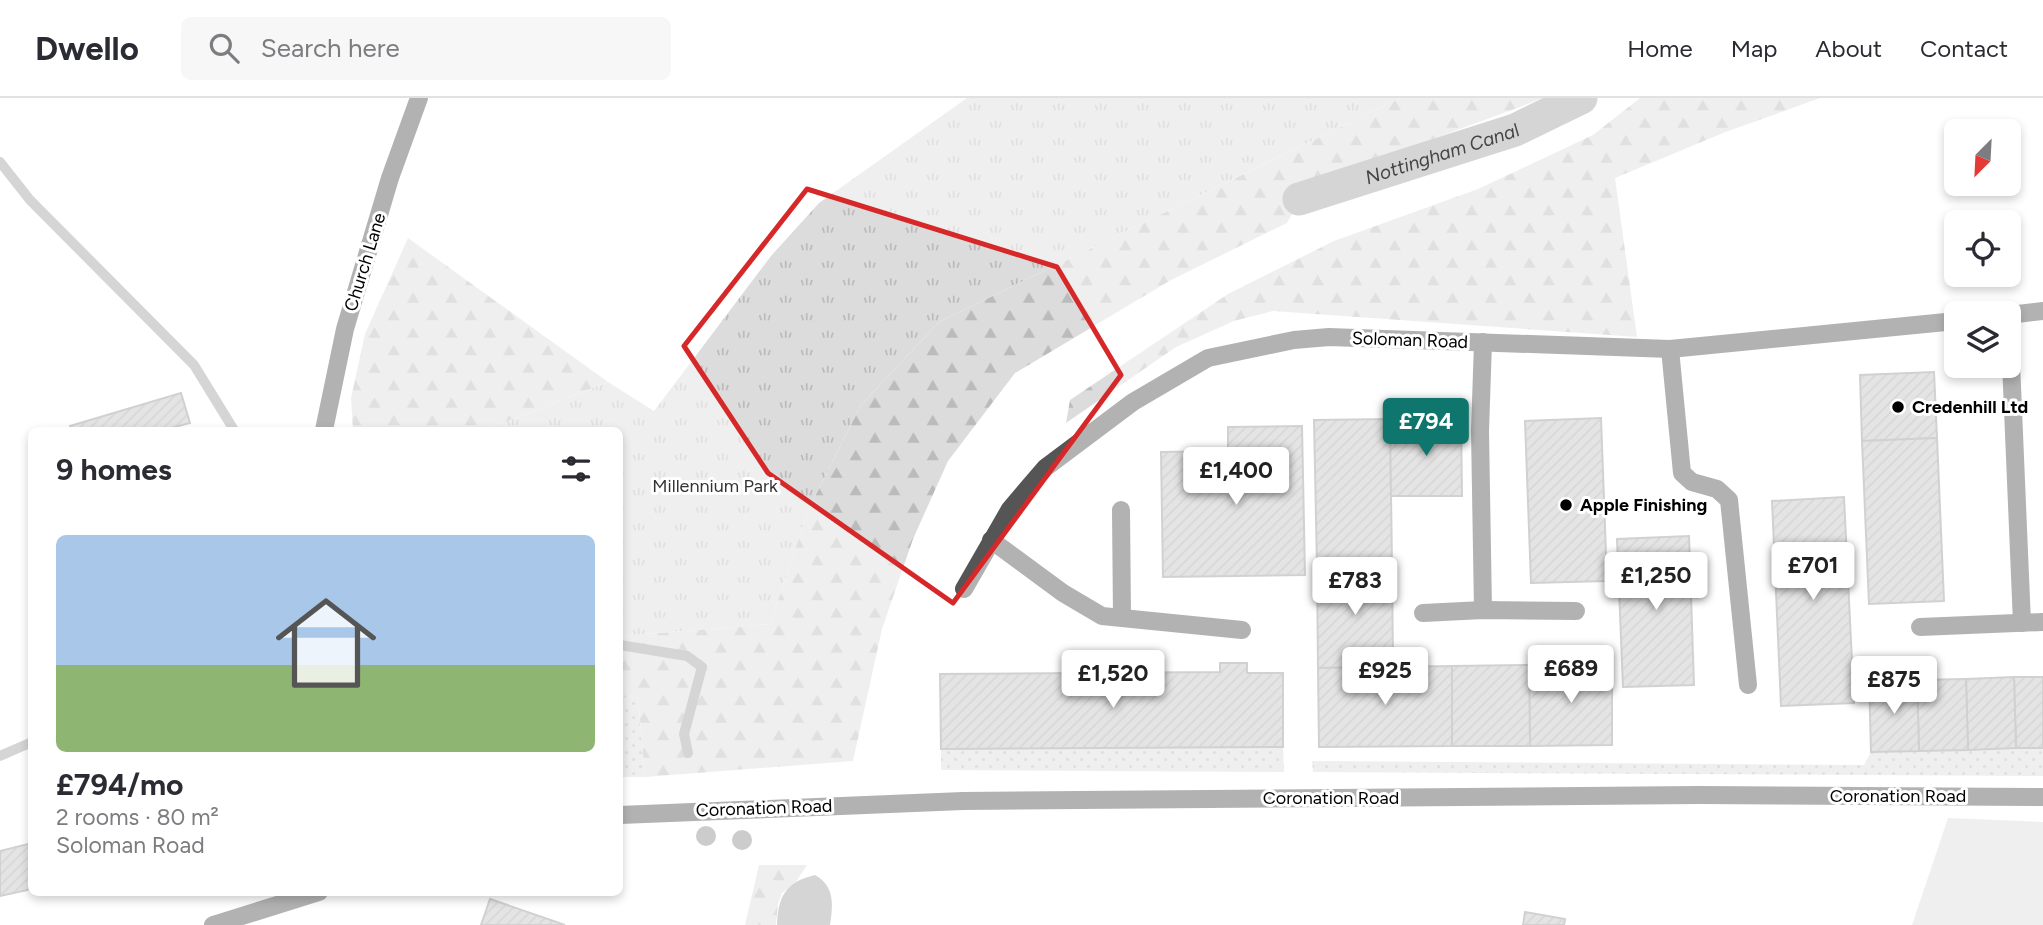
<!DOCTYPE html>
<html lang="en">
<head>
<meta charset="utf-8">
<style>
	body { margin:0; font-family:Figtree,sans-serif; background:#f7f7f7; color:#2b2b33; height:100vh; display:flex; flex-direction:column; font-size:26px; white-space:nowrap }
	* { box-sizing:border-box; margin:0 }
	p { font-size:23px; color:#7c7c81 }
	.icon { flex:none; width:38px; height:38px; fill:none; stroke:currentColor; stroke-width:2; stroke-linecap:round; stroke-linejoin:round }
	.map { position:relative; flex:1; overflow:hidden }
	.details { position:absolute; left:28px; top:329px; width:595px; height:469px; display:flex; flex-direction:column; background:#fff; border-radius:10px; box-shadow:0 4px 10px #0003 }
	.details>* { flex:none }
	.needle { width:46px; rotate:204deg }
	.buttons { position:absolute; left:1944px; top:21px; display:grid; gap:14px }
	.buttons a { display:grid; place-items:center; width:77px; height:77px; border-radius:10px; background:#fff; box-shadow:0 4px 10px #0003; font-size:35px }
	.price { position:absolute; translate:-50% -60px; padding:0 16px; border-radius:7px; background:#fff; color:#222; font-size:23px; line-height:46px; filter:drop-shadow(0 2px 4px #0008) }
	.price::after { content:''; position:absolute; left:50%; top:42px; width:21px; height:16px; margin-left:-10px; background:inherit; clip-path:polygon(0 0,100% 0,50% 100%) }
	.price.active { background:#0f766e; color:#fff }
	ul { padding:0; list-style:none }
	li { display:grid; align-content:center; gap:14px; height:371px; padding:0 28px }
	li span { display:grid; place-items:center; height:217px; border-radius:10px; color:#555 }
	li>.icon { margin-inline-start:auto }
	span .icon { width:126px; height:126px; fill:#fffc; stroke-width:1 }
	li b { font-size:30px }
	h2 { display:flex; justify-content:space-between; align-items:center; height:84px; padding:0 28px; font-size:30px }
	header { display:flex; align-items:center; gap:42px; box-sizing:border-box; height:98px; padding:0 35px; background:#fff; border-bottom:2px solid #e1e1e2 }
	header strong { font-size:33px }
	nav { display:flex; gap:38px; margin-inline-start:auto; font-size:24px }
	.search { width:490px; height:63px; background:#f7f7f7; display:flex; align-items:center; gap:18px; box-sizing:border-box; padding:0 24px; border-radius:10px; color:#7c7c81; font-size:26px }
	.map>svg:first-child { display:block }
	.grass { fill:url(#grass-dots) }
	.forest { fill:url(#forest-firs) }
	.park { fill:url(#park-tufts) }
	.garden { fill:#dcdcdc }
	.water { fill:#a3a3a3 }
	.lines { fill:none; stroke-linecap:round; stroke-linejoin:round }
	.stream { stroke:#a3a3a3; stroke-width:10 }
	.canal { stroke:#a3a3a3; stroke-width:33 }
	.building { fill:url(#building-hatch); stroke:#999; stroke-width:2 }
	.minor { stroke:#555; stroke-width:18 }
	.tree { fill:#8f8f8f }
	.marked { fill:none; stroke:#d62828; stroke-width:5; stroke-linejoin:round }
	.poi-dot { fill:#000; stroke:#fff; stroke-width:2.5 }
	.labels { text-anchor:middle; stroke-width:6; stroke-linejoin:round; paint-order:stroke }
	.street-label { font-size:18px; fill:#000; stroke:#fff }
	.poi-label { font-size:18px; font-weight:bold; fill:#000; stroke:#fff; text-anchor:start }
	.park-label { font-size:18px; fill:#333; stroke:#fff }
	.water-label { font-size:19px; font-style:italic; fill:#444; stroke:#fff }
</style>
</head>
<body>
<header>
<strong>Dwello</strong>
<div class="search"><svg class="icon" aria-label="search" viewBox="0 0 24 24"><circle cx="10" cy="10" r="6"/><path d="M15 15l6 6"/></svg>Search here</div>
<nav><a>Home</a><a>Map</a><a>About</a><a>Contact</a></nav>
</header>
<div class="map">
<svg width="2043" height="827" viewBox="0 0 2043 827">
	<defs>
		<pattern id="grass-dots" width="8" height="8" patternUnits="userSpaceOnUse" patternTransform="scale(1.75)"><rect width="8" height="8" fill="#dcdcdc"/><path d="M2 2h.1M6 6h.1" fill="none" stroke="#bbb" stroke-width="1.8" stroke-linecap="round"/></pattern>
		<pattern id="forest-firs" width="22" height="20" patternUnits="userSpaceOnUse" patternTransform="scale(1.75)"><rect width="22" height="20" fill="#dcdcdc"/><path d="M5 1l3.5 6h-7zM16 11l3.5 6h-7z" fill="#bbb"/></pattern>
		<pattern id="park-tufts" width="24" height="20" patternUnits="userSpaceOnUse" patternTransform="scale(1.75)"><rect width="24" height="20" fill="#dcdcdc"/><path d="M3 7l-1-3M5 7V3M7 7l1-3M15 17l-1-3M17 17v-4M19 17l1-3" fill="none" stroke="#bbb"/></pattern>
		<pattern id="building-hatch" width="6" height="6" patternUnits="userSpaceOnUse" patternTransform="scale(1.75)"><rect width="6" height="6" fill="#c4c4c4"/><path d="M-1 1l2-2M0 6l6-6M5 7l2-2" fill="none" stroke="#a7a7a7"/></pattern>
	</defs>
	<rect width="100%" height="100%" fill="#fff"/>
	<g class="grass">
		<path d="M638 599 645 679H620V600Z"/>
		<path d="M1283 649 1284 674 941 672V651Z"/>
		<path d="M2043 650V678L1313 674 1312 663 1864 667 1871 654Z"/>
	</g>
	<g class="forest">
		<path d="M1400 0H1544L1308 87 1287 125 1171 182 1015 275 948 363 913 441 882 531 853 663 645 679 638 599 620 600V538L770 526 808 412 861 307 939 224Z"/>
		<path d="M1640 0H1820L1723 35 1615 80 1637 239 1273 213 1234 223 1176 249 1066 325 1070 302 1228 196 1334 143 1478 91 1593 37Z"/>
		<path d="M408 140 608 284 485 332H353L351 300 365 236Z"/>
		<path d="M759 767H807L796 784 782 795 778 806 776 827H745Z"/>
	</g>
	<path class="park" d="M967 0H1400L939 224 861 307 808 412 770 526 620 538V332H485L608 284 654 313 771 158 819 105Z"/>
	<path class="garden" d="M1948 720 2043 724V827H1912Z"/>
	<path class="water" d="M815 777C835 788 833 807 830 827H777C778 799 785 784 815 777Z"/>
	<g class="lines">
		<g class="stream">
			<path d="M0 64 30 102 194 267 234 332"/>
			<path d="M620 547 687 558 702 569 684 636 688 655"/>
			<path d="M0 658 32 644"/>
		</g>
		<path class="canal" id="s1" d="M1299 101 1515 32 1581 0"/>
	</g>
	<g class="building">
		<path d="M1934 274 1937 340 1862 343 1860 277Z"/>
		<path d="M181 295 190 325 163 332H71L70 328Z"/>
		<path d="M1601 320 1607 483 1531 485 1525 323Z"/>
		<path d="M1390 321 1392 468 1317 469 1314 322Z"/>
		<path d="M1390 321H1461L1462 398H1391Z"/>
		<path d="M1302 328 1305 477 1163 479 1161 354 1228 353V329Z"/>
		<path d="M1937 340 1944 503 1869 506 1862 343Z"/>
		<path d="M1844 399 1854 605 1781 608 1772 403Z"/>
		<path d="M1689 438 1694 587 1623 589 1617 441Z"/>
		<path d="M1392 468 1393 569 1318 570 1317 469Z"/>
		<path d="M1220 565H1247V575H1283V649L941 651 940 576 1220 574Z"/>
		<path d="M1612 566V647L1530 648 1529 567Z"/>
		<path d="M1529 567 1530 648H1452V568Z"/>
		<path d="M1452 568V648L1319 649 1318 570Z"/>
		<path d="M2014 579H2043V650H2016Z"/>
		<path d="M2014 579 2016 650 1968 652 1966 581Z"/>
		<path d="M1966 581 1968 652 1919 653 1917 582Z"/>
		<path d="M1917 582 1919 653 1871 654 1869 583Z"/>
		<path d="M32 745V791L0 798V753Z"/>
		<path d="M490 801 565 827H481Z"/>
		<path d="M1525 814 1565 821 1564 827H1523Z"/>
	</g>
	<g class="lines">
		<g class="minor">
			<path d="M2009 217 2022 525"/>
			<path d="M2009 217 2043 213"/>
			<path d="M1670 251 1682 375 1692 384 1717 391 1729 402 1748 587"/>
			<path d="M324 332 345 231 390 80 419 0"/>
			<path d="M1121 412 1122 519"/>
			<path d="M991 442 1063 495 1102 518 1242 532"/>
			<path d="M964 491 1010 411 1045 370 1133 304 1208 260 1294 242 1329 239 1670 251 1956 223"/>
			<path d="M1483 512 1480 333 1483 244"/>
			<path d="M1423 515 1483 512 1576 513"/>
			<path d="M1920 529 2043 524"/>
			<path d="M620 717 963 703 1698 697 2043 699"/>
			<path d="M213 827 319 794"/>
		</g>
	</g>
	<g class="tree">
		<circle cx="706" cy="738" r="10"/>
		<circle cx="742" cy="742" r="10"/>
	</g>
	<path d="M0 0H2043V827H0ZM807 91 1057 169 1121 277 953 505 768 375 684 248Z" fill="#fff" fill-opacity=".55" fill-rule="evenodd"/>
	<path class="marked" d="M807 91 1057 169 1121 277 953 505 768 375 684 248Z"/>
	<g class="poi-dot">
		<circle cx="1898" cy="309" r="7"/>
		<circle cx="1566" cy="407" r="7"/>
	</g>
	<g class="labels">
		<g class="street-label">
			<text transform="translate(365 164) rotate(-73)" y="6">Church Lane</text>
			<text transform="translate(1410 242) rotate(2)" y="6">Soloman Road</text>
			<text x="1898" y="704">Coronation Road</text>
			<text x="1331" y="706">Coronation Road</text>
			<text transform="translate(764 710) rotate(-2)" y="6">Coronation Road</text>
		</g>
		<g class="poi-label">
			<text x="1912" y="315">Credenhill Ltd</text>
			<text x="1580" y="413">Apple Finishing</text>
		</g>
		<g class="park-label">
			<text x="715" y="394">Millennium Park</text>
		</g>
		<g class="water-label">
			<text dy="7" stroke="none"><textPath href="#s1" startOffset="150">Nottingham Canal</textPath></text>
		</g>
	</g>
</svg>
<div class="buttons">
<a><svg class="needle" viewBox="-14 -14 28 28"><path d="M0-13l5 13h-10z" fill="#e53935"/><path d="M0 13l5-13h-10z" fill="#7c7c81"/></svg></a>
<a><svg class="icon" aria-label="locate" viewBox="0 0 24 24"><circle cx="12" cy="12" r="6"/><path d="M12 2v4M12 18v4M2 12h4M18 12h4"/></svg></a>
<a><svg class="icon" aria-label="layers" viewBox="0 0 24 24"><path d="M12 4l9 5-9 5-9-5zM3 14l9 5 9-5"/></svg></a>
</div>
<b class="price active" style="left:1426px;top:360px">£794</b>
<b class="price" style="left:1236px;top:409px">£1,400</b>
<b class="price" style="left:1813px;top:504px">£701</b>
<b class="price" style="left:1656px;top:514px">£1,250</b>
<b class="price" style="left:1355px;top:519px">£783</b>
<b class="price" style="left:1571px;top:607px">£689</b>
<b class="price" style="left:1385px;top:609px">£925</b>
<b class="price" style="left:1113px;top:612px">£1,520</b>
<b class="price" style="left:1894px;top:618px">£875</b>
<section class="details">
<h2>9 homes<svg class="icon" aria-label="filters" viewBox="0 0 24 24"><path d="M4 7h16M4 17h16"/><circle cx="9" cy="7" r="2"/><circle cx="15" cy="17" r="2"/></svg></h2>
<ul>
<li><span style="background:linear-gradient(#a9c7e8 60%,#8fb573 0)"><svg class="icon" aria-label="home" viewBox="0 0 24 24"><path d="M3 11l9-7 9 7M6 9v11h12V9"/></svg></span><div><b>£794/mo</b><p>2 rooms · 80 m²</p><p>Soloman Road</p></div></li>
</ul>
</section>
</div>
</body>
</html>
